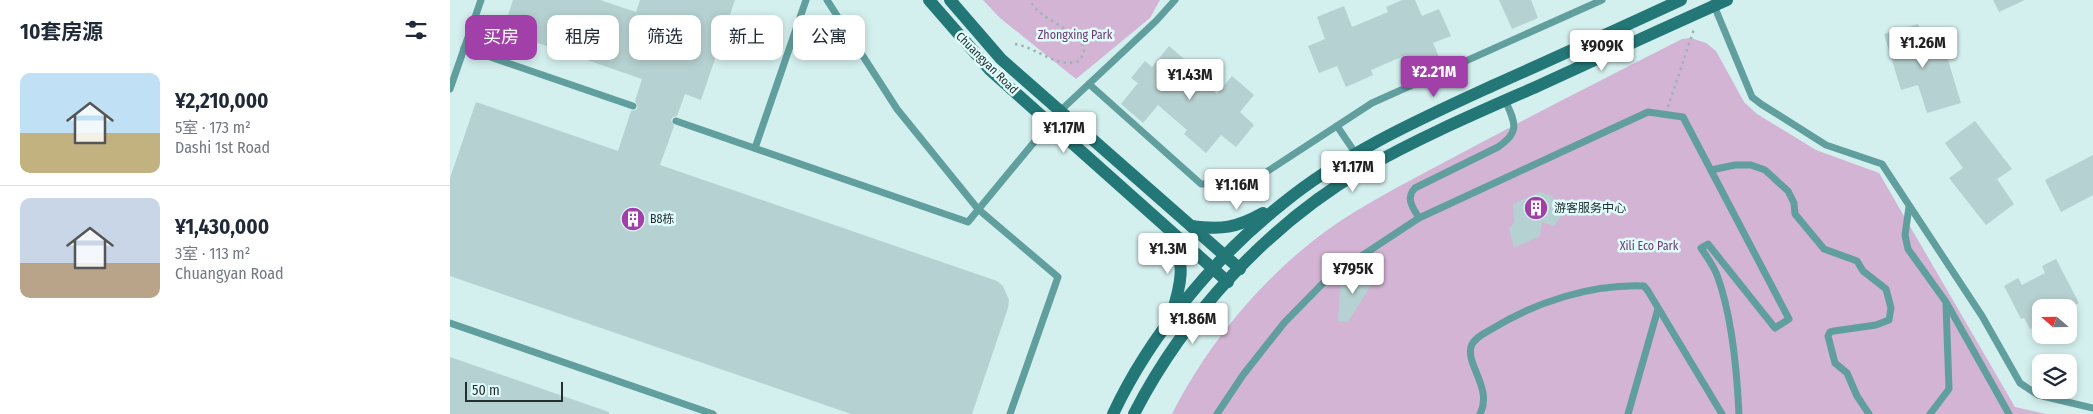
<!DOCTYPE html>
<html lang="zh">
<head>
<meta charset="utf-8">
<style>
	body { margin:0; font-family:"Fira Sans Condensed","Noto Sans SC",sans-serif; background:#f6f6f7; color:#1f2937; height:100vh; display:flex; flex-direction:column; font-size:19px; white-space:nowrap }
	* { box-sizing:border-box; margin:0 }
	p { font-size:16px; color:#747a83 }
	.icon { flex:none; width:28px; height:28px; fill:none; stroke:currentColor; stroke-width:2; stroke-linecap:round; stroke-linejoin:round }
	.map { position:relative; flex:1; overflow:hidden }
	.details { display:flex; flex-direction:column; background:#fff; width:450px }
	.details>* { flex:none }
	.banner { position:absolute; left:15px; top:15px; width:475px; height:45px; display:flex; gap:10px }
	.needle { width:32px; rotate:290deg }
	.fabs { position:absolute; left:1582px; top:299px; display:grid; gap:10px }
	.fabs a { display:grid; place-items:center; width:45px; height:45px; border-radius:10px; background:#fff; box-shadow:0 2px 8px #0003; font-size:25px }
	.scale { position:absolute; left:15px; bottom:12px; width:98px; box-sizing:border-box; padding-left:5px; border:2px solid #252f2f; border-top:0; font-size:14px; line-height:18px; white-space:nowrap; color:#252f2f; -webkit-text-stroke:4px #e0fcfc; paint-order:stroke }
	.price { position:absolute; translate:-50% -42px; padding:0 11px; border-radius:5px; background:#fff; color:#222; font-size:16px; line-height:32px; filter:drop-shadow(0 1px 2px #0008) }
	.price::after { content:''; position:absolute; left:50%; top:30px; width:15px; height:11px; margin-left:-8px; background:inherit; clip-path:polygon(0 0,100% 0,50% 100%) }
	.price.on { background:#a040a8; color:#fff }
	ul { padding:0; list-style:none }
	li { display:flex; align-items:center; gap:15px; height:125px; padding:0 20px }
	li+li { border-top:1px solid #e0e1e3 }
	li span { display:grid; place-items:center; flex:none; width:140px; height:100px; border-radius:10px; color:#555 }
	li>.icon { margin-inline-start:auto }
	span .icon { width:60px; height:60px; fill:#fffc; stroke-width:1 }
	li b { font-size:21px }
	h2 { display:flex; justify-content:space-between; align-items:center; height:60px; padding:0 20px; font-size:21px }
	.pill { padding:0 18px; border-radius:10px; background:#fff; box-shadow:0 2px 8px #0003; font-size:18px; line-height:45px }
	.pill.on { background:#a040a8; color:#fff }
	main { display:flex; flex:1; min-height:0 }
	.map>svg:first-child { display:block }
	.green { fill:#d3b4d4 }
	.building { fill:#b6d1d1 }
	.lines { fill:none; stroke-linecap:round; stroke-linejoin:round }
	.path { stroke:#9eb4b4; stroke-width:2.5; stroke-dasharray:2.5 4; stroke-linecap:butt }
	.lane { stroke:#619f9e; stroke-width:7 }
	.secondary { stroke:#247777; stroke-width:12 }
	.labels { text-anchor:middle; stroke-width:5; stroke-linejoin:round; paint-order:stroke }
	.park-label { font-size:12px; fill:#6f3973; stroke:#e0fcfc }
	.street-label { font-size:12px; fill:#252f2f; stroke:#e0fcfc }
	.poi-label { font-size:12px; fill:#252f2f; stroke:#e0fcfc; text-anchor:start }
</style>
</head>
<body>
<main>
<section class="details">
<h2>10套房源<svg class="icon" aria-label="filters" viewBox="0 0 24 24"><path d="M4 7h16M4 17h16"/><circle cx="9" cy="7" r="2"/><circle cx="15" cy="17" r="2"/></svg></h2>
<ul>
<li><span style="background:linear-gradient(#bfe0f5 60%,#c2b280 0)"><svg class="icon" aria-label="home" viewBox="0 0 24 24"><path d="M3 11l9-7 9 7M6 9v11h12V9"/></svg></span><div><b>¥2,210,000</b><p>5室 · 173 m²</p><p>Dashi 1st Road</p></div></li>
<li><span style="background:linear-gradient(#c9d6e8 65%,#b9a48a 0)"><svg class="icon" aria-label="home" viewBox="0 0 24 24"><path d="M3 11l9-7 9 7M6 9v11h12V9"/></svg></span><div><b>¥1,430,000</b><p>3室 · 113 m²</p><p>Chuangyan Road</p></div></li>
</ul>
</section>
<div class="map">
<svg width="1643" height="414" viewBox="0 0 1643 414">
	<rect width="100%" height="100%" fill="#d3efee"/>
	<g class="green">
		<path d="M533 0H710L700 18 626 79 550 18Z"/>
		<path d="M1241 38 1256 43 1266 51 1294 102 1307 114 1366 150 1429 173 1565 407 1596 414H722C758 343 812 278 876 231 912 205 952 185 991 164 1070 121 1152 80 1232 39Z"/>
	</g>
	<g class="building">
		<path d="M63 0H150L186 12 190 0H285L251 100 235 94 227 116 223 117 221 120 224 126 210 165 547 281 553 286 559 300 558 308 522 414H401L0 276V178L26 102 168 151 181 111 186 110 188 107 185 101 192 79 53 31Z"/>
		<path d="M952 0H965L972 16 989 9 1001 36 983 43 992 64 965 76 956 55 921 70 923 75 896 87 887 66 869 73 858 46 875 39 867 17 894 6 902 27 938 12 936 7Z"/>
		<path d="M1049 0H1081L1088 18 1062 29Z"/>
		<path d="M1543 0H1575L1549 12Z"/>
		<path d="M1468 24 1476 52 1494 47 1511 103 1477 113 1468 85 1451 90 1434 34Z"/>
		<path d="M719 46 741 65 738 69 767 94 782 76 804 95 790 112 804 125 786 147 771 135 756 153 734 134 737 130 708 105 693 123 671 104 688 83 681 78 695 61 702 67Z"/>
		<path d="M1525 121 1562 169 1547 179 1564 204 1536 225 1499 178 1513 168 1495 143Z"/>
		<path d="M1643 155V195L1611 212 1595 180Z"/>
		<path d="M1090 192 1103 197 1112 215 1104 226 1092 222 1090 236 1064 248 1059 229 1064 222 1063 204Z"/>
		<path d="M1606 259 1629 303 1619 308H1591V323L1580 329 1574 318 1571 319 1554 286 1568 278 1572 285 1595 273 1592 266Z"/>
		<path d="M919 273 925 279 898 322 888 321 891 279Z"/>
		<path d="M0 357 159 412V414H0Z"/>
	</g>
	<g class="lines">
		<g class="path">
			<path d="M565 44C588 48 607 69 629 61 631 58 634 54 634 51 635 31 588 21 580 0"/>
			<path d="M1218 107 1244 29"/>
		</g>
		<g class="lane">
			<path d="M377 0 447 109 528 209 608 277 560 414"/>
			<path d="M1263 3 1302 97 1311 104 1376 145 1432 164 1532 316 1570 383 1588 395 1643 408"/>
			<path d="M14 48 183 106"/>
			<path d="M639 84 751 184H798L922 103 1152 0"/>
			<path d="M0 89 31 0"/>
			<path d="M226 121 518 222 609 112 706 21 725 0"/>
			<path d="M887 126 906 154"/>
			<path d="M305 148 356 0"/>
			<path d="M1261 170 1285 165H1301L1315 170 1338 191 1344 203 1345 214 1374 249 1407 261 1413 271 1436 289 1441 308 1439 320 1426 325 1384 331 1380 332 1378 336 1385 363 1397 373 1407 396 1419 414"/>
			<path d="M1459 207 1455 235 1458 249 1496 302 1559 414"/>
			<path d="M969 218C963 208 955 198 965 188L1048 147C1071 132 1065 122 1055 100"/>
			<path d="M0 323 263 414"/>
			<path d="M767 414 793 375 834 323 878 278 969 218 1198 112 1233 117 1339 319 1325 328 1258 244 1251 248C1257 257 1263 265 1267 275 1282 315 1287 372 1289 414"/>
			<path d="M1030 414C1043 389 1016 365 1021 347 1023 339 1033 334 1040 330 1085 302 1141 284 1194 286L1198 291 1272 414"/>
			<path d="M1178 414 1208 309"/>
			<path d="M1480 414 1499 389 1496 305"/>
		</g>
		<g class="secondary">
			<path d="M479 0 540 70 778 282"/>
			<path d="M500 0 551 59 790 269"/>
			<path d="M741 226C772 230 786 228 813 213"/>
			<path d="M720 232C737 261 731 286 721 316"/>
			<path d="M663 414C700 335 764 258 832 204 894 153 970 119 1042 86 1105 58 1168 29 1231 0"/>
			<path d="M684 414C734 316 819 224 914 169 970 137 1029 112 1088 86 1151 57 1214 28 1277 0"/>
		</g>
	</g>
	<defs>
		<g id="building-disc" transform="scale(1.25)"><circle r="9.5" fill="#a040a8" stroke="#e0fcfc"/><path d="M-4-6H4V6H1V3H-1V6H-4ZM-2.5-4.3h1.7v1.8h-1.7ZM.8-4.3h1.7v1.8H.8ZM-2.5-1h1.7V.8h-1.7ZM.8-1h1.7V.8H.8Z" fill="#fff"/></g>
	</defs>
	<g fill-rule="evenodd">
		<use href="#building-disc" x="1086" y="208"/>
		<use href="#building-disc" x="183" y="219"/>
	</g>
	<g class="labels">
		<g class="park-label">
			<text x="625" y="39">Zhongxing Park</text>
			<text x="1199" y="250">Xili Eco Park</text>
		</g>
		<g class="street-label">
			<text transform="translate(537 63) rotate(45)" y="4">Chuangyan Road</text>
		</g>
		<g class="poi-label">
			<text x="1104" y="212">游客服务中心</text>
			<text x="200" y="223">B8栋</text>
		</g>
	</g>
</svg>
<div class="fabs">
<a><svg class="needle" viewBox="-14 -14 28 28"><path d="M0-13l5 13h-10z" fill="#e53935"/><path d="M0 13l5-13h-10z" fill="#747a83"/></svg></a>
<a><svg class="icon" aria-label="layers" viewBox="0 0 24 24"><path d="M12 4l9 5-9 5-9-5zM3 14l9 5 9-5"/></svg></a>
</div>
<div class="scale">50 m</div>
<b class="price" style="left:1473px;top:69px">¥1.26M</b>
<b class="price" style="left:1152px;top:72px">¥909K</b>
<b class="price on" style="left:984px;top:98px">¥2.21M</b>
<b class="price" style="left:740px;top:101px">¥1.43M</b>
<b class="price" style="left:614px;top:154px">¥1.17M</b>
<b class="price" style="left:903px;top:193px">¥1.17M</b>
<b class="price" style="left:787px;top:211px">¥1.16M</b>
<b class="price" style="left:718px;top:275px">¥1.3M</b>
<b class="price" style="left:903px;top:295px">¥795K</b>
<b class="price" style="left:743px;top:345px">¥1.86M</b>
<div class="banner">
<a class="pill on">买房</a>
<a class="pill">租房</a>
<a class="pill">筛选</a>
<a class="pill">新上</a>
<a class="pill">公寓</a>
</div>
</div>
</main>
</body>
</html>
